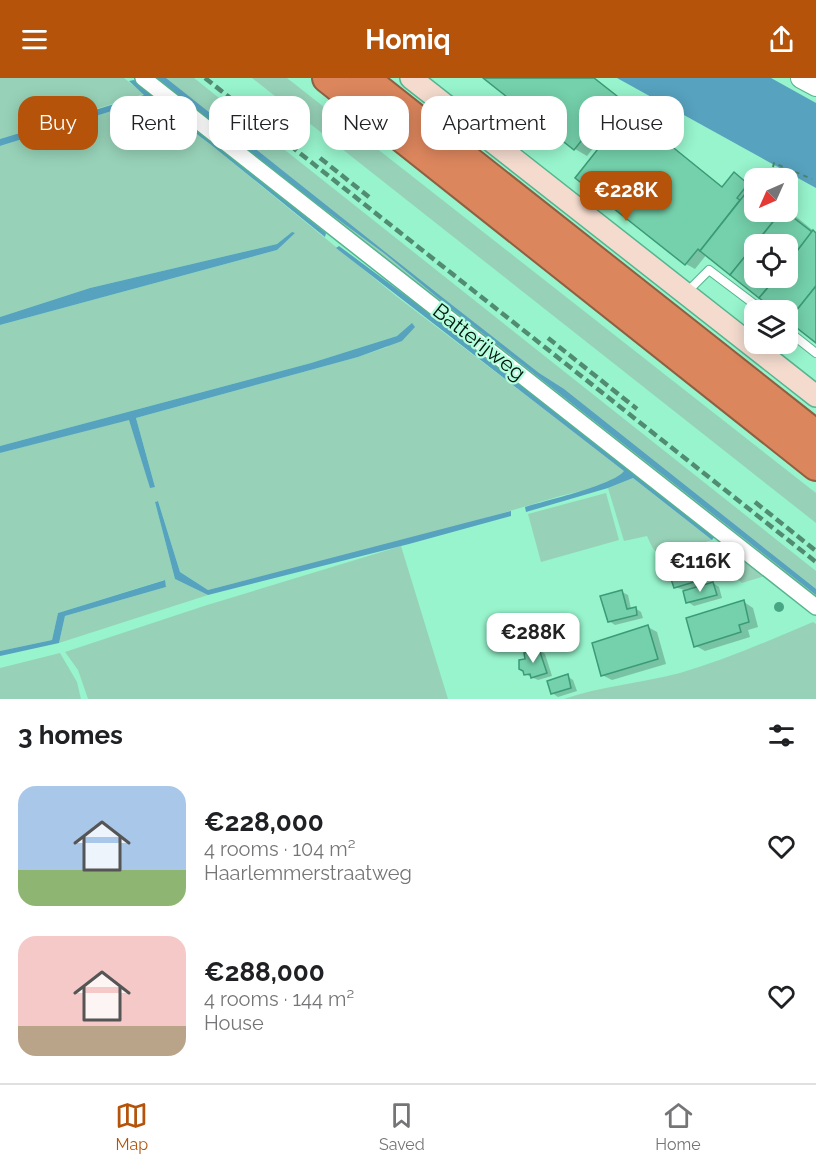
<!DOCTYPE html>
<html lang="en">
<head>
<meta charset="utf-8">
<style>
	body { margin:0; font-family:Raleway,sans-serif; background:#f6f6f6; color:#202124; height:100vh; display:flex; flex-direction:column; font-size:22px; white-space:nowrap }
	* { box-sizing:border-box; margin:0 }
	p { font-size:20px; color:#757577 }
	.icon { flex:none; width:33px; height:33px; fill:none; stroke:currentColor; stroke-width:2; stroke-linecap:round; stroke-linejoin:round }
	.map { position:relative; height:621px; overflow:hidden }
	.details { display:flex; flex-direction:column; background:#fff; flex:1 }
	.details>* { flex:none }
	.hud { position:absolute; left:18px; top:18px; width:780px; height:54px; display:flex; gap:12px }
	.needle { width:39px; rotate:225deg }
	.controls { position:absolute; left:744px; top:90px; display:grid; gap:12px }
	.controls a { display:grid; place-items:center; width:54px; height:54px; border-radius:12px; background:#fff; box-shadow:0 3px 15px #0003; font-size:30px }
	.price { position:absolute; translate:-50% -51px; padding:0 14px; border-radius:12px; background:#fff; color:#222; font-size:20px; line-height:39px; filter:drop-shadow(0 2px 3px #0008) }
	.price::after { content:''; position:absolute; left:50%; top:36px; width:18px; height:14px; margin-left:-9px; background:inherit; clip-path:polygon(0 0,100% 0,50% 100%) }
	.price.active { background:#b45309; color:#fff }
	ul { padding:0; list-style:none }
	li { display:flex; align-items:center; gap:18px; height:150px; padding:0 18px }
	li span { display:grid; place-items:center; flex:none; width:168px; height:120px; border-radius:18px; color:#555 }
	li>.icon { margin-inline-start:auto }
	span .icon { width:72px; height:72px; fill:#fffc; stroke-width:1 }
	li b { font-size:26px }
	h2 { display:flex; justify-content:space-between; align-items:center; height:72px; padding:0 18px; font-size:26px }
	.pill { padding:0 21px; border-radius:18px; background:#fff; box-shadow:0 3px 15px #0003; font-size:21px; line-height:54px }
	.pill.active { background:#b45309; color:#fff }
	header { display:flex; justify-content:space-between; align-items:center; height:78px; padding:0 18px; background:#b45309; color:#fff; font-size:27px; font-weight:700 }
	.tabs { display:flex; justify-content:space-around; align-items:center; height:84px; border-top:2px solid #e0e0e0; background:#fff; font-size:16px; color:#757577 }
	.tabs a { display:grid; justify-items:center; gap:3px }
	.tabs .active { color:#b45309 }
	.map>svg:first-child { display:block }
	.green { fill:#97d2b8 }
	.water { fill:#57a2bf }
	.shadow { fill:#0003; fill-rule:evenodd }
	.building { fill:#74d1ab; stroke:#3b9b77; stroke-width:1.5 }
	.lines { fill:none; stroke-linecap:round; stroke-linejoin:round }
	.service-casing { stroke:#56b48f; stroke-width:10 }
	.minor-casing { stroke:#56b48f; stroke-width:18 }
	.tertiary-casing { stroke:#56b48f; stroke-width:22 }
	.secondary-casing { stroke:#56b48f; stroke-width:24 }
	.motorway-casing { stroke:#8f5f41; stroke-width:32 }
	.path { stroke:#4b856c; stroke-width:2; stroke-dasharray:4.5 4.5; stroke-linecap:butt }
	.service { stroke:#fff; stroke-width:8 }
	.minor { stroke:#fff; stroke-width:15 }
	.tertiary { stroke:#fff; stroke-width:20 }
	.secondary { stroke:#f4dbce; stroke-width:21 }
	.motorway { stroke:#dc865d; stroke-width:28 }
	.rail { stroke:#508b72; stroke-width:4.5; stroke-dasharray:9 4.5; stroke-linecap:butt }
	.tree { fill:#48a684 }
	.labels { text-anchor:middle; stroke-width:4.5; stroke-linejoin:round; paint-order:stroke }
	.street-label { font-size:21px; fill:#00170d; stroke:#b4fddd }
</style>
</head>
<body>
<header><svg class="icon" aria-label="menu" viewBox="0 0 24 24"><path d="M4 6h16M4 12h16M4 18h16"/></svg>Homiq<svg class="icon" aria-label="share" viewBox="0 0 24 24"><path d="M12 15V3M7 8l5-5 5 5M5 13v7h14v-7"/></svg></header>
<div class="map">
<svg width="816" height="621" viewBox="0 0 816 621">
	<rect width="100%" height="100%" fill="#97f4cc"/>
	<g class="green">
		<path d="M0 0H124L144 16 0 61Z"/>
		<path d="M149 0H194L816 493V524Z"/>
		<path d="M252 0H287L816 415V445Z"/>
		<path d="M150 21 210 66 396 218 625 393C614 407 575 414 557 419 442 454 325 482 208 512L180 494 158 423 155 424 175 501 208 517 59 565 65 538 166 509 164 502 58 535 52 562 0 573V375L130 341 150 409H155L136 340 358 279 387 269 412 246 397 258 311 285 0 368V247L277 172 292 154 277 166 90 210 0 239V68Z"/>
		<path d="M633 400 712 462 660 478 652 469 647 458 624 463 608 410Z"/>
		<path d="M606 415 619 462 541 484 528 436Z"/>
		<path d="M401 468 448 621H88L78 592 65 574 204 528Z"/>
		<path d="M726 468 765 498 742 505 720 484 674 492 669 485Z"/>
		<path d="M813 544 816 546V621H564C602 608 641 605 680 595 725 582 770 562 813 544Z"/>
		<path d="M60 575 77 604 81 621H0V590Z"/>
	</g>
	<g class="water">
		<path d="M156 0H166L452 227 539 295 564 311 816 511V517L449 229 385 176 271 92Z"/>
		<path d="M617 0H771L816 25V110Z"/>
		<path d="M134 2 326 155 325 159 210 66 150 21 0 68V61L144 17 129 3Z"/>
		<path d="M292 154 295 155 277 172 0 247V239L90 210 277 166Z"/>
		<path d="M339 168 417 226 715 458 712 462 633 400 608 410 526 434 525 429C544 423 614 407 624 393L336 170Z"/>
		<path d="M412 245 415 249 402 263 358 279 136 340 155 409 150 410 129 342 0 375V368L311 285 397 258Z"/>
		<path d="M158 423 180 494 208 512 511 433V438L409 466 208 517 175 501 155 424Z"/>
		<path d="M165 502 166 509 65 538 59 565 0 578V573L52 562 58 535Z"/>
	</g>
	<g class="shadow">
		<path d="M486 0H595L628 26 587 78 575 71Z"/>
		<path d="M637 41 724 110 734 96 754 109V134L788 132 816 155V263L788 240V232H777L707 176 695 191 686 186ZM732 115 741 122V126L730 117ZM754 166H788V200H754Z"/>
		<path d="M690 493 697 497 700 509 713 505 719 509 722 520 694 528 688 524 684 512 675 509Z"/>
		<path d="M622 514 628 517 631 531 635 530 641 534 643 540 615 547 609 543Z"/>
		<path d="M744 524 753 530 758 549 748 552 750 559 705 573 696 568Z"/>
		<path d="M648 549 657 554 666 586 612 602 602 597Z"/>
		<path d="M539 572 545 576 552 598 538 602 525 596 527 582Z"/>
		<path d="M567 598 573 602 577 613 558 619 552 615Z"/>
	</g>
	<g class="building">
		<path d="M483 0H594L617 18 574 72Z"/>
		<path d="M628 33 722 109 734 94 748 106 737 120 740 122 700 173 698 171 685 187 575 100Z"/>
		<path d="M753 106 754 108V134H781L730 197 700 173Z"/>
		<path d="M781 134H786L812 154 788 185V166H754V200H776L759 220 730 197Z"/>
		<path d="M813 152 816 155V208L788 243V232H775L759 220 776 200H788V185Z"/>
		<path d="M816 208V265L788 243Z"/>
		<path d="M691 492 694 504 674 510 670 498Z"/>
		<path d="M713 504 717 517 686 525 683 513Z"/>
		<path d="M622 512 627 531 636 529 637 537 608 544 600 518Z"/>
		<path d="M744 522 749 544 739 547 741 554 694 569 686 540Z"/>
		<path d="M648 547 658 581 601 598 592 565Z"/>
		<path d="M539 571 547 595 531 600 530 596 524 597 523 593 519 591V582L525 581 524 575Z"/>
		<path d="M568 596 571 610 551 616 547 603Z"/>
	</g>
	<g class="lines">
		<g class="service-casing">
			<g id="service">
				<path d="M687 214 709 192 762 232"/>
				<path d="M788 253 816 275"/>
			</g>
		</g>
		<g class="minor-casing">
			<path id="minor" d="M143 0 816 529"/>
		</g>
		<g class="tertiary-casing">
			<path id="tertiary" d="M801 0 816 8"/>
		</g>
		<g class="secondary-casing">
			<path id="secondary" d="M411 0 816 318"/>
		</g>
		<g class="motorway-casing">
			<g id="motorway">
				<path d="M327 0 816 388"/>
				<path d="M364 0 816 357"/>
			</g>
		</g>
		<path class="path" d="M773 89 774 85 812 101"/>
		<use href="#service" class="service"/>
		<use href="#minor" class="minor"/>
		<use href="#tertiary" class="tertiary"/>
		<use href="#secondary" class="secondary"/>
		<use href="#motorway" class="motorway"/>
		<g class="rail">
			<path d="M205 0 816 484"/>
			<path d="M320 80 369 119"/>
			<path d="M548 260 637 331"/>
			<path d="M755 424 816 473"/>
		</g>
	</g>
	<circle class="tree" cx="779" cy="529" r="5"/>
	<g class="labels">
		<g class="street-label">
			<text transform="translate(479 264) rotate(38)" y="7">Batterijweg</text>
		</g>
	</g>
</svg>
<div class="controls">
<a><svg class="needle" viewBox="-14 -14 28 28"><path d="M0-13l5 13h-10z" fill="#e53935"/><path d="M0 13l5-13h-10z" fill="#757577"/></svg></a>
<a><svg class="icon" aria-label="locate" viewBox="0 0 24 24"><circle cx="12" cy="12" r="6"/><path d="M12 2v4M12 18v4M2 12h4M18 12h4"/></svg></a>
<a><svg class="icon" aria-label="layers" viewBox="0 0 24 24"><path d="M12 4l9 5-9 5-9-5zM3 14l9 5 9-5"/></svg></a>
</div>
<b class="price active" style="left:626px;top:144px">€228K</b>
<b class="price" style="left:700px;top:515px">€116K</b>
<b class="price" style="left:533px;top:586px">€288K</b>
<div class="hud">
<a class="pill active">Buy</a>
<a class="pill">Rent</a>
<a class="pill">Filters</a>
<a class="pill">New</a>
<a class="pill">Apartment</a>
<a class="pill">House</a>
</div>
</div>
<section class="details">
<h2>3 homes<svg class="icon" aria-label="filters" viewBox="0 0 24 24"><path d="M4 7h16M4 17h16"/><circle cx="9" cy="7" r="2"/><circle cx="15" cy="17" r="2"/></svg></h2>
<ul>
<li><span style="background:linear-gradient(#a9c7e8 70%,#8fb573 0)"><svg class="icon" aria-label="home" viewBox="0 0 24 24"><path d="M3 11l9-7 9 7M6 9v11h12V9"/></svg></span><div><b>€228,000</b><p>4 rooms · 104 m²</p><p>Haarlemmerstraatweg</p></div><svg class="icon" aria-label="heart" viewBox="0 0 24 24"><path d="M12 20l-8-8c-3-5 5-10 8-4 3-6 11-1 8 4z"/></svg></li>
<li><span style="background:linear-gradient(#f6c9c9 75%,#b9a48a 0)"><svg class="icon" aria-label="home" viewBox="0 0 24 24"><path d="M3 11l9-7 9 7M6 9v11h12V9"/></svg></span><div><b>€288,000</b><p>4 rooms · 144 m²</p><p>House</p></div><svg class="icon" aria-label="heart" viewBox="0 0 24 24"><path d="M12 20l-8-8c-3-5 5-10 8-4 3-6 11-1 8 4z"/></svg></li>
</ul>
</section>
<nav class="tabs">
<a class="active"><svg class="icon" aria-label="map" viewBox="0 0 24 24"><path d="M3 6l6-2 6 2 6-2v14l-6 2-6-2-6 2zM9 4v14M15 6v14"/></svg>Map</a>
<a><svg class="icon" aria-label="saved" viewBox="0 0 24 24"><path d="M7 4h10v16l-5-4-5 4z"/></svg>Saved</a>
<a><svg class="icon" aria-label="home" viewBox="0 0 24 24"><path d="M3 11l9-7 9 7M6 9v11h12V9"/></svg>Home</a>
</nav>
</body>
</html>
